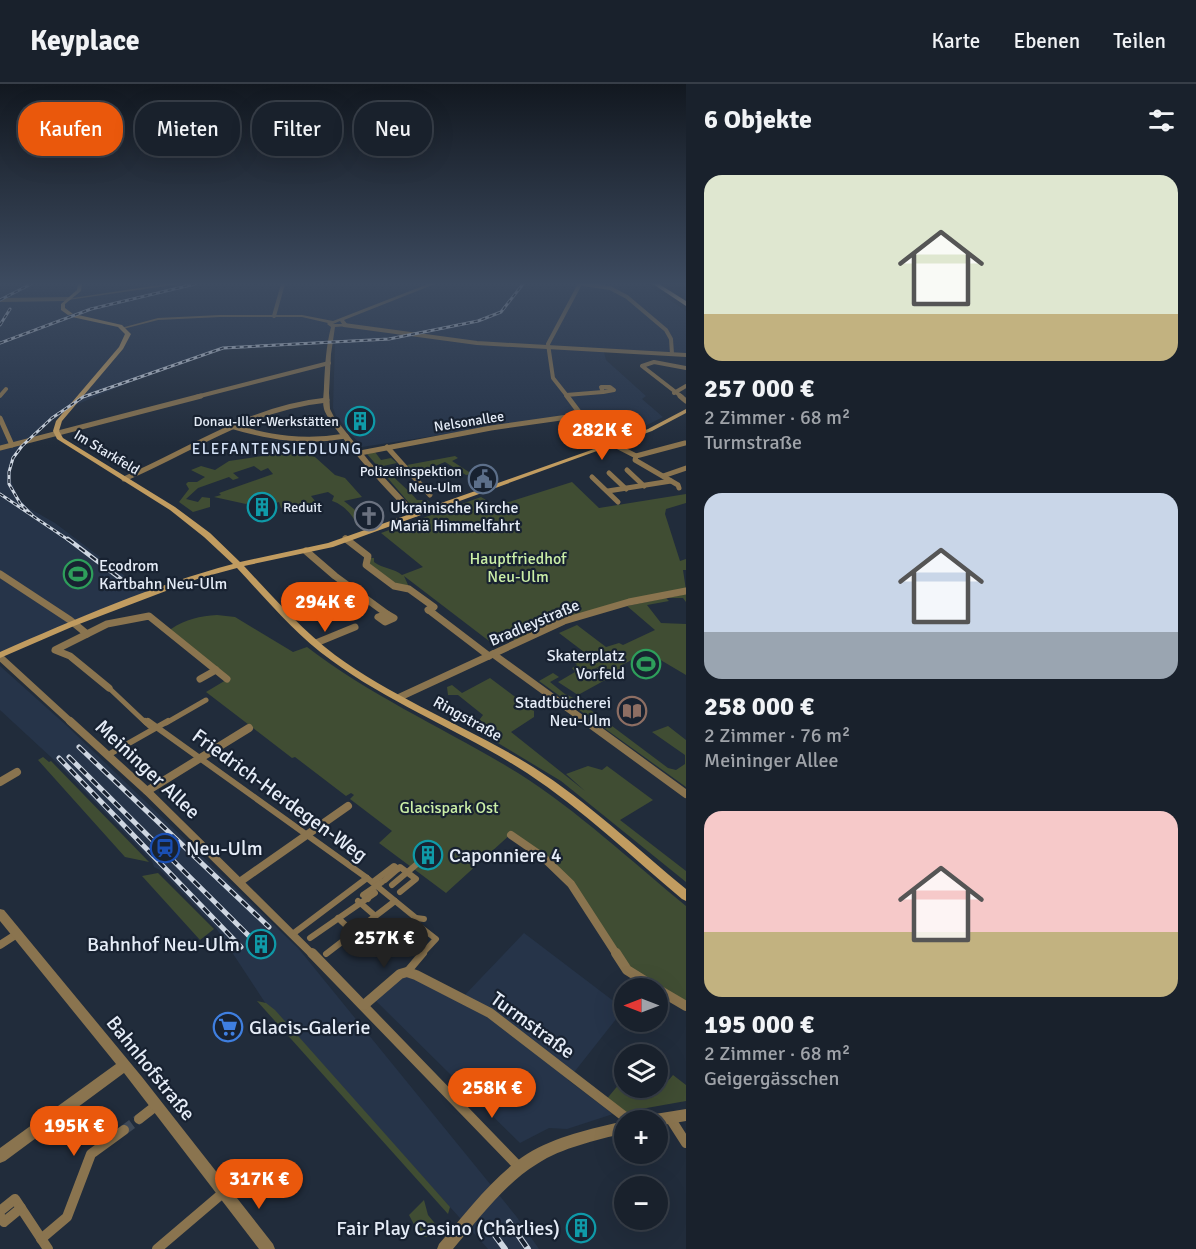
<!DOCTYPE html>
<html lang="de">
<head>
<meta charset="utf-8">
<style>
	body { margin:0; font-family:Signika,sans-serif; background:#222934; color:#f1f3f6; height:100vh; display:flex; flex-direction:column; font-size:22px; white-space:nowrap }
	* { box-sizing:border-box; margin:0 }
	p { font-size:20px; color:#9fa3a9 }
	.icon { flex:none; width:33px; height:33px; fill:none; stroke:currentColor; stroke-width:2; stroke-linecap:round; stroke-linejoin:round }
	.map { position:relative; flex:1; overflow:hidden }
	.side { display:flex; flex-direction:column; background:#19212c; width:510px }
	.side>* { flex:none }
	.top-card { position:absolute; left:18px; top:18px; width:570px; height:54px; display:flex; gap:12px }
	.needle { width:39px; rotate:270deg }
	.buttons { position:absolute; left:614px; top:894px; display:grid; gap:12px }
	.buttons a { display:grid; place-items:center; width:54px; height:54px; border-radius:50%; background:#19212c; box-shadow:0 6px 24px #0002,0 0 0 2px #373e48; font-size:30px }
	.price { position:absolute; translate:-50% -51px; padding:0 14px; border-radius:21px; background:#ea580c; color:#fff; font-size:20px; line-height:39px; filter:drop-shadow(0 2px 3px #0008) }
	.price::after { content:''; position:absolute; left:50%; top:36px; width:18px; height:14px; margin-left:-9px; background:inherit; clip-path:polygon(0 0,100% 0,50% 100%) }
	.price.current { background:#222; color:#fff }
	ul { padding:0; list-style:none }
	li { display:grid; align-content:center; gap:12px; height:318px; padding:0 18px }
	li span { display:grid; place-items:center; height:186px; border-radius:18px; color:#555 }
	li>.icon { margin-inline-start:auto }
	span .icon { width:108px; height:108px; fill:#fffc; stroke-width:1 }
	li b { font-size:26px }
	h2 { display:flex; justify-content:space-between; align-items:center; height:72px; padding:0 18px; font-size:26px }
	.pill { padding:0 21px; border-radius:24px; background:#19212c; box-shadow:0 6px 24px #0002,0 0 0 2px #373e48; font-size:21px; line-height:54px }
	.pill.current { background:#ea580c; color:#fff }
	header { display:flex; align-items:center; gap:36px; box-sizing:border-box; height:84px; padding:0 30px; background:#19212c; border-bottom:2px solid #373e48 }
	header strong { font-size:28px }
	nav { display:flex; gap:33px; margin-inline-start:auto; font-size:21px }
	main { display:flex; flex:1; min-height:0 }
	.map>svg:first-child { display:block }
	.built { fill:#263449 }
	.green { fill:#404d33 }
	.lines { fill:none; stroke-linecap:round; stroke-linejoin:round }
	.minor-tunnel { stroke:#3e4957; stroke-width:10; stroke-dasharray:10 5; stroke-linecap:butt }
	.pedestrian-far2 { stroke:#8a744f; stroke-width:5 }
	.pedestrian-far1 { stroke:#8a744f; stroke-width:6 }
	.pedestrian { stroke:#8a744f; stroke-width:8 }
	.minor-far4 { stroke:#8a744f; stroke-width:4 }
	.minor-far3 { stroke:#8a744f; stroke-width:5 }
	.minor-far2 { stroke:#8a744f; stroke-width:7 }
	.minor-far1 { stroke:#8a744f; stroke-width:8 }
	.minor { stroke:#8a744f; stroke-width:10 }
	.tertiary { fill:#8a744f; fill-rule:evenodd }
	.secondary { fill:#c19c60; fill-rule:evenodd }
	.trunk { fill:#f5cc8a; fill-rule:evenodd }
	.rail-far3-casing { stroke:#ced6e1; stroke-width:3 }
	.rail-far2-casing { stroke:#ced6e1; stroke-width:4.5 }
	.rail-far1-casing { stroke:#ced6e1; stroke-width:5 }
	.rail-casing { stroke:#ced6e1; stroke-width:6 }
	.rail-far3 { stroke:#182231; stroke-width:1.5; stroke-dasharray:4; stroke-linecap:butt }
	.rail-far2 { stroke:#182231; stroke-width:2; stroke-dasharray:7; stroke-linecap:butt }
	.rail-far1 { stroke:#182231; stroke-width:3; stroke-dasharray:8; stroke-linecap:butt }
	.rail { stroke:#182231; stroke-width:4; stroke-dasharray:10; stroke-linecap:butt }
	.labels { text-anchor:middle; stroke-width:4.5; stroke-linejoin:round; paint-order:stroke }
	.far-poi-label { font-size:14px; fill:#e5ecf7; stroke:#182231; text-anchor:end }
	.far-street-label { font-size:14px; fill:#e5ecf7; stroke:#182231 }
	.far-neighbourhood-label { font-size:15px; letter-spacing:1.5px; fill:#d2e0f5; stroke:#182231 }
	.poi-label { font-size:16px; fill:#e5ecf7; stroke:#182231; text-anchor:start }
	.park-label { font-size:16px; fill:#cbefa7; stroke:#182231 }
	.street-label { font-size:16px; fill:#e5ecf7; stroke:#182231 }
	.near-street-label { font-size:20px; fill:#e5ecf7; stroke:#182231 }
	.near-poi-label { font-size:20px; fill:#e5ecf7; stroke:#182231; text-anchor:start }
</style>
</head>
<body>
<header>
<strong>Keyplace</strong>
<nav><a>Karte</a><a>Ebenen</a><a>Teilen</a></nav>
</header>
<main>
<div class="map">
<svg width="686" height="1165" viewBox="0 0 686 1165">
	<rect width="100%" height="100%" fill="#212c3b"/>
	<g class="built">
		<path d="M0 200H647L686 227V271L603 264 606 276 646 312 642 315 663 333 637 346 610 355 600 348 584 329 362 363 336 332 333 324 335 258 229 263 211 267 136 293 138 295 68 324 51 337 26 358 16 371 11 383V397L18 413 27 423 55 439 146 508 0 571Z"/>
		<path d="M0 582 67 642 298 864 516 1132 539 1165H488L266 920 216 844 160 786 154 783 152 777 53 675 0 626Z"/>
		<path d="M524 849 624 925 568 996 613 1030 567 1045 549 1044 520 1059 374 915 398 894 408 892 460 916Z"/>
	</g>
	<g class="green">
		<path d="M268 368 305 370 315 373 335 391 345 394 362 413 344 417 365 434 363 441H356C355 432 341 419 332 417L334 412 328 408 311 412 316 418 308 420 311 423 281 424 279 418 272 420 257 419 253 416 246 420 214 413 221 411 219 409 273 390 268 384 261 387 254 382 233 389 239 394 233 396 229 393 198 404 186 415 198 418 202 413 210 414V423L193 428 179 418 189 405 186 400 188 398H197L205 393 191 386 201 382 215 386 229 377 262 372Z"/>
		<path d="M375 368 381 376 391 374 397 379 383 382C394 395 406 403 417 416H427L430 419 421 422 410 420 367 370Z"/>
		<path d="M455 372 458 374 452 377 472 390 466 391 445 378 415 390 407 381Z"/>
		<path d="M572 398 599 424 686 410V419L666 425 665 430 680 477 686 475V486H683L686 506 631 516 515 557 505 549 489 557 404 492 409 503 397 501 369 480 370 474H374V478C383 485 394 484 402 491L423 483 381 449 481 413 496 422Z"/>
		<path d="M686 510V518L683 514H666L669 517 647 521 661 539 686 540V591L647 568 620 582 624 585 608 594 595 586 600 582 594 585 607 595 578 611 558 598 575 588 572 584 577 581 574 578 588 571 559 549 577 541 606 563 619 559 623 561 655 546 627 522Z"/>
		<path d="M217 531 235 533 293 568 307 563C372 613 448 646 518 689 578 727 631 777 686 822V920L628 885 573 799 512 749 446 809 379 759 392 747 350 715 354 711 351 709 346 712 295 673 292 674 206 608 226 596 170 550 171 545C186 535 200 532 217 531Z"/>
		<path d="M553 589 559 593 550 598 565 610 576 615 668 684 676 686 685 680V671L652 648 668 642 686 656V703L539 597Z"/>
		<path d="M490 594 534 627V633L511 648 585 707 566 690 588 682 602 686 607 682 653 716 620 736 686 787V798L561 697 473 644 483 631 458 611H448L447 603 452 601 462 609Z"/>
		<path d="M43 673 49 678 51 677 149 778 125 773 38 676Z"/>
		<path d="M158 789 214 845 200 856 142 792Z"/>
		<path d="M257 917 266 919 275 926 450 1123 448 1130Z"/>
		<path d="M673 991 686 1001V1017L641 1025 623 1030 605 1017 620 999C637 1013 658 1010 673 991Z"/>
		<path d="M424 1116 428 1131 437 1142 427 1153 420 1152 409 1131Z"/>
	</g>
	<g class="lines">
		<path class="minor-tunnel" d="M124 1046 139 1035"/>
		<g class="pedestrian-far2">
			<path d="M109 604 146 639"/>
			<path d="M148 637 150 639"/>
			<path d="M166 639 206 616"/>
		</g>
		<g class="pedestrian-far1">
			<path d="M145 637 150 642"/>
			<path d="M148 637 367 794 416 834 424 835"/>
			<path d="M108 671 168 637"/>
			<path d="M385 796 400 783 416 795 400 808"/>
			<path d="M373 798 394 782 398 785"/>
			<path d="M392 801 436 764"/>
			<path d="M368 815 363 811 382 798"/>
			<path d="M358 817 373 830"/>
			<path d="M338 834 352 847"/>
			<path d="M416 834 418 841 436 855 421 871"/>
			<path d="M294 849 367 794"/>
			<path d="M310 854 375 809"/>
			<path d="M326 870 395 817"/>
		</g>
		<path class="pedestrian" d="M407 888 423 869"/>
		<g class="minor-far4">
			<path d="M583 200 610 204 627 213 666 246 671 255 672 270"/>
			<path d="M0 216 68 215"/>
			<path d="M274 232 283 200"/>
			<path d="M344 241 477 259 686 271"/>
			<path d="M601 303H610L614 306 603 308Z"/>
			<path d="M674 309 686 302"/>
			<path d="M566 311 603 308"/>
			<path d="M0 312 6 305"/>
			<path d="M196 313 329 279"/>
			<path d="M568 313 553 294 548 260 580 200"/>
			<path d="M682 313 642 282 654 278 686 284"/>
		</g>
		<g class="minor-far3">
			<path d="M567 312 597 352 636 372 635 376 678 401 679 404"/>
			<path d="M680 312 686 317"/>
			<path d="M0 334 12 361"/>
			<path d="M231 342C271 354 305 359 346 352"/>
			<path d="M387 363 430 411"/>
			<path d="M0 364 201 312"/>
			<path d="M360 369 491 344 582 331"/>
			<path d="M636 372 685 359"/>
			<path d="M627 386 644 402"/>
			<path d="M609 389 626 405"/>
			<path d="M663 392 686 384"/>
			<path d="M592 393 618 418"/>
			<path d="M124 395C194 365 249 324 327 316"/>
			<path d="M608 407 671 397"/>
			<path d="M345 454 348 457"/>
		</g>
		<g class="minor-far2">
			<path d="M346 455 368 472 366 481 394 502 409 505 434 523 428 526"/>
			<path d="M306 467 335 492 387 530"/>
			<path d="M0 490 70 536 87 550"/>
			<path d="M430 527 489 572"/>
			<path d="M387 530 394 534 385 538 378 533Z"/>
			<path d="M316 559 355 543"/>
			<path d="M493 570 588 639"/>
			<path d="M0 573 72 639"/>
			<path d="M200 595 216 586"/>
			<path d="M109 604 70 572 55 566 107 540 149 532 227 595"/>
			<path d="M400 613 564 537 629 518 686 507"/>
		</g>
		<g class="minor-far1">
			<path d="M70 637 147 707 313 871"/>
			<path d="M586 637 686 710"/>
			<path d="M0 698 17 688"/>
			<path d="M147 707 249 644"/>
			<path d="M511 751 543 773 571 800 617 871"/>
			<path d="M241 797 348 722"/>
			<path d="M0 861 17 850"/>
		</g>
		<g class="minor">
			<path d="M312 869 520 1084"/>
			<path d="M616 869 627 886 656 904"/>
			<path d="M657 905 686 922"/>
			<path d="M364 921 400 890 407 888 416 891 490 929 629 1036"/>
			<path d="M670 1034 686 1059"/>
			<path d="M139 1035 157 1021"/>
			<path d="M0 1127 15 1115 48 1165"/>
			<path d="M0 1132 4 1138 21 1124"/>
			<path d="M41 1155 67 1133 91 1070 124 1046"/>
			<path d="M157 1165 224 1108"/>
		</g>
		<g class="tertiary">
			<path d="M166 200H180L68 216 66 215Z"/>
			<path d="M428 200H435L344 236 348 241V242L335 243 331 270 329 309 330 325 334 333 369 377 418 430V432L416 433C401 425 328 341 324 325 322 318 324 309 324 302 325 282 326 262 331 243L327 240 328 239 302 233H220L158 236 123 245 121 244 158 234 220 231H302L333 237ZM340 237 342 240H333Z"/>
			<path d="M0 825 4 826 142 993 273 1160 275 1165H259L124 989 5 1077 0 1079V1064L116 980 0 837Z"/>
			<path d="M686 1025V1037L657 1042V1036H649L650 1031 655 1030Z"/>
			<path d="M624 1037V1049C595 1057 563 1063 537 1080 503 1101 479 1135 453 1165H437L439 1160C466 1129 492 1093 527 1070 556 1052 591 1045 624 1037Z"/>
		</g>
		<g class="secondary">
			<path d="M78 200H82L81 207 65 220V224L73 230 68 231 61 226V220L77 206Z"/>
			<path d="M74 230 122 241 131 250 123 265 62 337 59 347 63 354 175 423 210 449 240 478 328 459 611 359 648 345 686 325V329L652 347 333 463 244 482C273 513 301 545 335 571 396 616 469 643 533 683 588 718 636 764 686 805V817L682 815C631 772 583 726 527 689 464 648 392 621 331 576 295 550 267 516 237 484L200 494 74 542 0 574V568C75 535 154 501 233 480L204 453 170 426 57 355 53 347 56 337 119 263 125 250 118 243 72 233 71 232Z"/>
		</g>
		<path class="trunk" d="M653 200H659L686 217V222Z"/>
		<g class="rail-far3-casing">
			<g id="rail-far3">
				<path d="M0 216 31 200"/>
				<path d="M0 241 10 225"/>
				<path d="M0 259 91 225 195 200"/>
				<path d="M0 410 70 457"/>
				<path d="M32 431 20 419 9 400V388L13 374 22 362 52 334 83 313 223 264 389 255 478 237 501 228 523 200"/>
			</g>
		</g>
		<g class="rail-far2-casing">
			<path id="rail-far2" d="M68 455 130 502"/>
		</g>
		<g class="rail-far1-casing">
			<g id="rail-far1">
				<path d="M79 663 269 843"/>
				<path d="M69 673 252 855"/>
				<path d="M59 674 241 863"/>
			</g>
		</g>
		<g class="rail-casing">
			<g id="rail">
				<path d="M509 1138 528 1165"/>
				<path d="M494 1150 505 1165"/>
			</g>
		</g>
		<use href="#rail-far3" class="rail-far3"/>
		<use href="#rail-far2" class="rail-far2"/>
		<use href="#rail-far1" class="rail-far1"/>
		<use href="#rail" class="rail"/>
	</g>
	<linearGradient id="sky" x2="0" y2="1"><stop stop-color="#121820"/><stop offset="0.55" stop-color="#3d4b60"/><stop offset="1" stop-color="#3d4b60" stop-opacity="0"/></linearGradient>
	<rect width="686" height="363" fill="url(#sky)"/>
	<defs>
		<g id="building-ring" transform="scale(1.5)"><circle r="9.5" fill="#182231" stroke="#0f9aa8" stroke-width="1.5"/><path d="M-4-6H4V6H1V3H-1V6H-4ZM-2.5-4.3h1.7v1.8h-1.7ZM.8-4.3h1.7v1.8H.8ZM-2.5-1h1.7V.8h-1.7ZM.8-1h1.7V.8H.8Z" fill="#0f9aa8"/></g>
		<g id="civic-ring" transform="scale(1.5)"><circle r="9.5" fill="#182231" stroke="#5c6f8a" stroke-width="1.5"/><path d="M-.6-6.5H3V-4.5H.6V-3L4-1V1h2V6H-6V1h2V-1L-.6-3ZM-1.2 2.5V6h2.4V2.5Z" fill="#5c6f8a"/></g>
		<g id="church-ring" transform="scale(1.5)"><circle r="9.5" fill="#182231" stroke="#6b7280" stroke-width="1.5"/><path d="M-1.2-6h2.4v3.5h3.3v2.4h-3.3V6h-2.4V-.1h-3.3v-2.4h3.3Z" fill="#6b7280"/></g>
		<g id="stadium-ring" transform="scale(1.5)"><circle r="9.5" fill="#182231" stroke="#2e9e5b" stroke-width="1.5"/><path d="M0-5a6.5 5 0 1 0 0 10a6.5 5 0 1 0 0-10ZM-3.5-1.8h7v3.6h-7Z" fill="#2e9e5b"/></g>
		<g id="library-ring" transform="scale(1.5)"><circle r="9.5" fill="#182231" stroke="#8d6e63" stroke-width="1.5"/><path d="M-6-4Q-3-5.5-.7-3.5V5Q-3 3-6 4ZM6-4Q3-5.5 .7-3.5V5Q3 3 6 4Z" fill="#8d6e63"/></g>
		<g id="station-ring" transform="scale(1.5)"><circle r="9.5" fill="#182231" stroke="#1a4fb4" stroke-width="1.5"/><path d="M-3-6H3Q5-6 5-4V2Q5 4 3 4L4.5 6H3L1.5 4h-3L-3 6H-4.5L-3 4Q-5 4-5 2V-4Q-5-6-3-6ZM-3.5-4v3h7v-3ZM-3.5 1v1.5H-2V1ZM2 1v1.5H3.5V1Z" fill="#1a4fb4"/></g>
		<g id="supermarket-ring" transform="scale(1.5)"><circle r="9.5" fill="#182231" stroke="#3f7fe0" stroke-width="1.5"/><path d="M-6-5.5h2.5l.6 2H6L4.5 2H-2.5L-4.4-4H-6ZM-1.5 3.2a1.3 1.3 0 1 0 .1 0ZM3 3.2a1.3 1.3 0 1 0 .1 0Z" fill="#3f7fe0"/></g>
	</defs>
	<g fill-rule="evenodd">
		<use href="#building-ring" x="360" y="337"/>
		<use href="#civic-ring" x="483" y="395"/>
		<use href="#building-ring" x="262" y="423"/>
		<use href="#church-ring" x="369" y="432"/>
		<use href="#stadium-ring" x="78" y="490"/>
		<use href="#stadium-ring" x="646" y="580"/>
		<use href="#library-ring" x="632" y="627"/>
		<use href="#station-ring" x="165" y="764"/>
		<use href="#building-ring" x="428" y="771"/>
		<use href="#building-ring" x="261" y="860"/>
		<use href="#supermarket-ring" x="228" y="943"/>
		<use href="#building-ring" x="581" y="1144"/>
	</g>
	<g class="labels">
		<g class="far-poi-label">
			<text x="339" y="342">Donau-Iller-Werkstätten</text>
			<text x="462" y="392">Polizeiinspektion<tspan x="462" dy="16">Neu-Ulm</tspan></text>
			<text x="283" y="428" text-anchor="start">Reduit</text>
		</g>
		<g class="far-street-label">
			<text transform="translate(469 337) rotate(-9)" y="5">Nelsonallee</text>
			<text transform="translate(107 368) rotate(31)" y="5">Im Starkfeld</text>
		</g>
		<g class="far-neighbourhood-label">
			<text x="277" y="370">ELEFANTENSIEDLUNG</text>
		</g>
		<g class="poi-label">
			<text x="390" y="429">Ukrainische Kirche<tspan x="390" dy="18">Mariä Himmelfahrt</tspan></text>
			<text x="99" y="487">Ecodrom<tspan x="99" dy="18">Kartbahn Neu-Ulm</tspan></text>
			<text x="625" y="577" text-anchor="end">Skaterplatz<tspan x="625" dy="18">Vorfeld</tspan></text>
			<text x="611" y="624" text-anchor="end">Stadtbücherei<tspan x="611" dy="18">Neu-Ulm</tspan></text>
		</g>
		<g class="park-label">
			<text x="518" y="480">Hauptfriedhof<tspan x="518" dy="18">Neu-Ulm</tspan></text>
			<text x="449" y="729">Glacispark Ost</text>
		</g>
		<g class="street-label">
			<text transform="translate(534 538) rotate(-23)" y="6">Bradleystraße</text>
			<text transform="translate(468 634) rotate(29)" y="6">Ringstraße</text>
		</g>
		<g class="near-street-label">
			<text transform="translate(148 685) rotate(43)" y="7">Meininger Allee</text>
			<text transform="translate(280 711) rotate(36)" y="7">Friedrich-Herdegen-Weg</text>
			<text transform="translate(533 941) rotate(36)" y="7">Turmstraße</text>
			<text transform="translate(151 984) rotate(51)" y="7">Bahnhofstraße</text>
		</g>
		<g class="near-poi-label">
			<text x="186" y="771">Neu-Ulm</text>
			<text x="449" y="778">Caponniere 4</text>
			<text x="240" y="867" text-anchor="end">Bahnhof Neu-Ulm</text>
			<text x="249" y="950">Glacis-Galerie</text>
			<text x="560" y="1151" text-anchor="end">Fair Play Casino (Charlies)</text>
		</g>
	</g>
</svg>
<div class="buttons">
<a><svg class="needle" viewBox="-14 -14 28 28"><path d="M0-13l5 13h-10z" fill="#e53935"/><path d="M0 13l5-13h-10z" fill="#9fa3a9"/></svg></a>
<a><svg class="icon" aria-label="layers" viewBox="0 0 24 24"><path d="M12 4l9 5-9 5-9-5zM3 14l9 5 9-5"/></svg></a>
<a>+</a>
<a>−</a>
</div>
<b class="price" style="left:602px;top:377px">282K €</b>
<b class="price" style="left:325px;top:549px">294K €</b>
<b class="price current" style="left:384px;top:885px">257K €</b>
<b class="price" style="left:492px;top:1035px">258K €</b>
<b class="price" style="left:74px;top:1073px">195K €</b>
<b class="price" style="left:259px;top:1126px">317K €</b>
<div class="top-card">
<a class="pill current">Kaufen</a>
<a class="pill">Mieten</a>
<a class="pill">Filter</a>
<a class="pill">Neu</a>
</div>
</div>
<section class="side">
<h2>6 Objekte<svg class="icon" aria-label="filters" viewBox="0 0 24 24"><path d="M4 7h16M4 17h16"/><circle cx="9" cy="7" r="2"/><circle cx="15" cy="17" r="2"/></svg></h2>
<ul>
<li><span style="background:linear-gradient(#dfe7d0 75%,#c2b280 0)"><svg class="icon" aria-label="home" viewBox="0 0 24 24"><path d="M3 11l9-7 9 7M6 9v11h12V9"/></svg></span><div><b>257 000 €</b><p>2 Zimmer · 68 m²</p><p>Turmstraße</p></div></li>
<li><span style="background:linear-gradient(#c9d6e8 75%,#9aa5b1 0)"><svg class="icon" aria-label="home" viewBox="0 0 24 24"><path d="M3 11l9-7 9 7M6 9v11h12V9"/></svg></span><div><b>258 000 €</b><p>2 Zimmer · 76 m²</p><p>Meininger Allee</p></div></li>
<li><span style="background:linear-gradient(#f6c9c9 65%,#c2b280 0)"><svg class="icon" aria-label="home" viewBox="0 0 24 24"><path d="M3 11l9-7 9 7M6 9v11h12V9"/></svg></span><div><b>195 000 €</b><p>2 Zimmer · 68 m²</p><p>Geigergässchen</p></div></li>
</ul>
</section>
</main>
</body>
</html>
